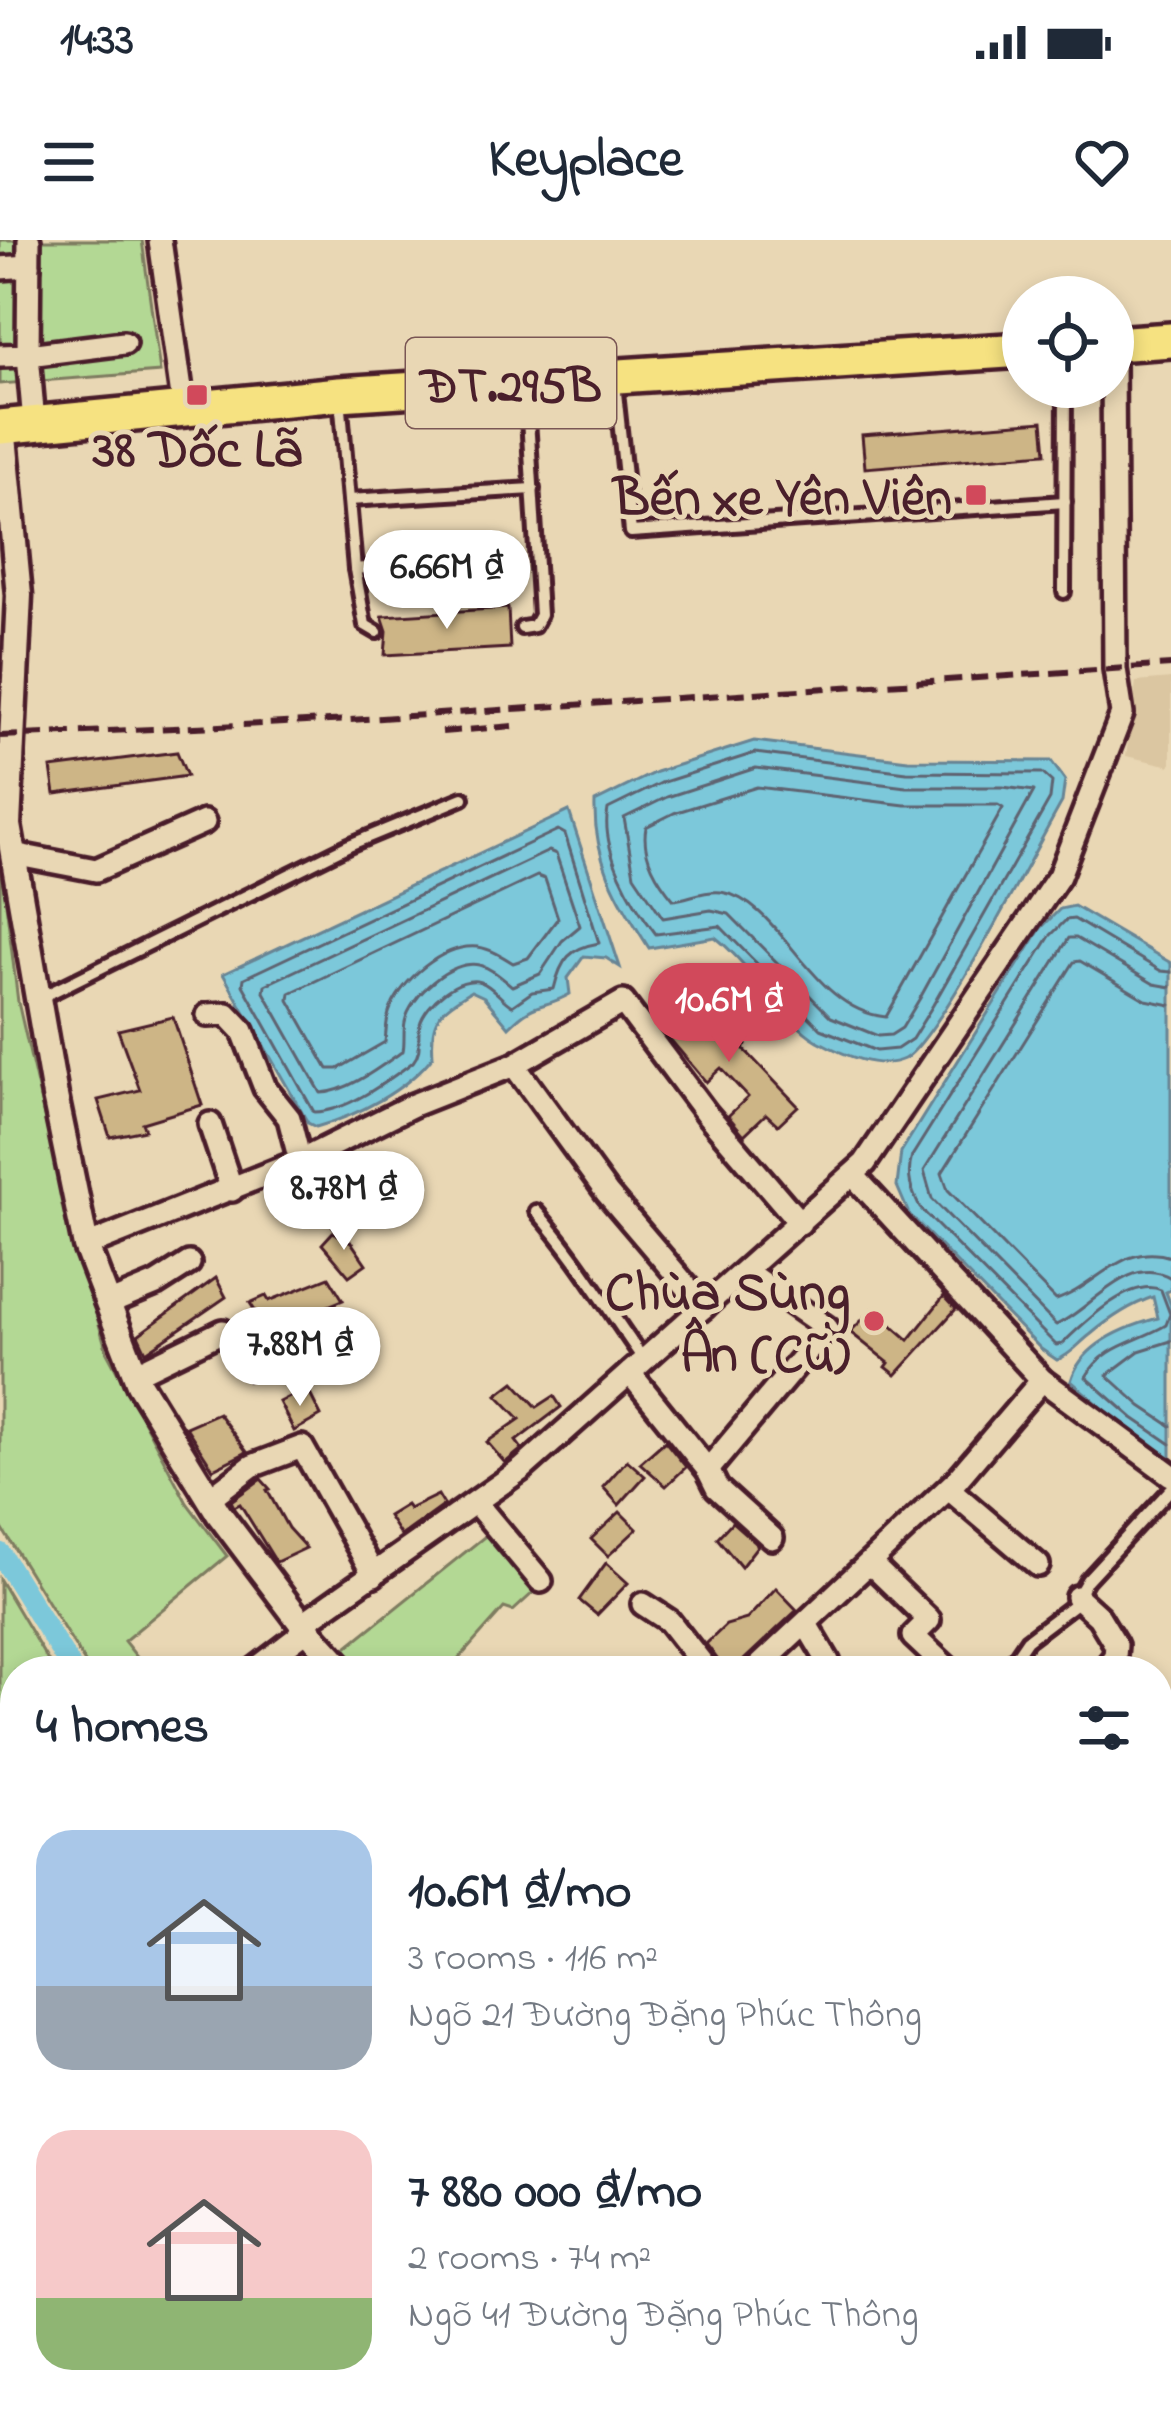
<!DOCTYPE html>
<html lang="en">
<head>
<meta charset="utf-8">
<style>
	body { margin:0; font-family:"Indie Flower",sans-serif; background:#f2f2f3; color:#1f2937; height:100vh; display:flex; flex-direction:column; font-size:45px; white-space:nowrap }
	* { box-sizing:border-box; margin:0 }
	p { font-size:39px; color:#747a83 }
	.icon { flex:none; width:66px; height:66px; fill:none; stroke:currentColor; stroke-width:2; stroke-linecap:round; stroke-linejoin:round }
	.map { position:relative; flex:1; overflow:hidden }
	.sheet { position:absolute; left:0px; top:1416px; width:1173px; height:771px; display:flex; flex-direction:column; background:#fff; border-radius:48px 48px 0 0; box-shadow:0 6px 18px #0003 }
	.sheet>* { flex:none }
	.tools { position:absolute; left:1002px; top:36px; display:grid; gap:24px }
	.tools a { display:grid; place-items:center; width:132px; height:132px; border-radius:50%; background:#fff; box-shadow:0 6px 18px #0003; font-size:60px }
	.price { position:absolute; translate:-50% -102px; padding:0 27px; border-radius:42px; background:#fff; color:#222; font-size:39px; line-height:78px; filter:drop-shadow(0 3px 6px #0008) }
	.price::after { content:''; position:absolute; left:50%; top:72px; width:36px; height:27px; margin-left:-18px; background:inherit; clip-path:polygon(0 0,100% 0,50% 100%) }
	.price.current { background:#d1495b; color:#fff }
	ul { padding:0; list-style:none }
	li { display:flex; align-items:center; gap:36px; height:300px; padding:0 36px }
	li span { display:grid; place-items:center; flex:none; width:336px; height:240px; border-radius:36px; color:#555 }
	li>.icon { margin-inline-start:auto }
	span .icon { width:144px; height:144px; fill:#fffc; stroke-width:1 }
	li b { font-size:51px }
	h2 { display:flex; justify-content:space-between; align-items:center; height:144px; padding:0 36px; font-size:51px }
	.status { display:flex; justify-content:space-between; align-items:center; height:84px; padding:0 60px; background:#fff; direction:ltr }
	.status svg { height:33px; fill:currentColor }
	header { display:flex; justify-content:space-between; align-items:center; height:156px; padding:0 36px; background:#fff; font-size:54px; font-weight:700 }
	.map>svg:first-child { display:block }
	.built { fill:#dbc6a1 }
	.green { fill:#b3d894; stroke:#7e7c60; stroke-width:3 }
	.water { fill:#7bc8da; stroke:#678494; stroke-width:3 }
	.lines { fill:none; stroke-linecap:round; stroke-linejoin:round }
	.shore { stroke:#5e6371; stroke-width:3 }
	.canal { stroke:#7bc8da; stroke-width:21 }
	.building { fill:#cdb586; stroke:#4a1f2b; stroke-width:3 }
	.service-casing { stroke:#4a1f2b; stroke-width:20 }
	.minor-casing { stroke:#4a1f2b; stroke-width:30 }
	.tertiary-casing { stroke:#4a1f2b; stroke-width:33 }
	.secondary-casing { stroke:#4a1f2b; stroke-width:36 }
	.primary-casing { stroke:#4a1f2b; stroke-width:42 }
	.service { stroke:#e9d7b4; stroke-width:10 }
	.minor { stroke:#e9d7b4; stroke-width:21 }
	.tertiary { stroke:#e9d7b4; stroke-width:24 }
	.secondary { stroke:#e9d7b4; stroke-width:27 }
	.primary { stroke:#f6e281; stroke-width:33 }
	.rail { stroke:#4a1f2b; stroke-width:6; stroke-dasharray:18 9; stroke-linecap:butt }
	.poi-dot { fill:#d1495b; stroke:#e9d7b4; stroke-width:4.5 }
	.labels { text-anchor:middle; stroke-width:10; stroke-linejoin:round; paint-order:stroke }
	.shield { fill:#e9d7b4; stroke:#7a5654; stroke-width:3 }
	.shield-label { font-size:51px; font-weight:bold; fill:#4a1f2b }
	.poi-label { font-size:54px; font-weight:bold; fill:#4a1f2b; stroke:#e9d7b4; text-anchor:end }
</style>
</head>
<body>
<div class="status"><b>14:33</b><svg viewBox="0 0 49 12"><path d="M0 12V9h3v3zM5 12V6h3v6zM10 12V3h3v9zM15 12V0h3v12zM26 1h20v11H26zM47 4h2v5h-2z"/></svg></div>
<header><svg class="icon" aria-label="menu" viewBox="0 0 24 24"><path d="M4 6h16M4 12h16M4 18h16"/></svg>Keyplace<svg class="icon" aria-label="heart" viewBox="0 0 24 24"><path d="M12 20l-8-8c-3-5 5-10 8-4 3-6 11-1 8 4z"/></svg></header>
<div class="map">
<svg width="1171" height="2185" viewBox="0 0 1171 2185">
	<rect width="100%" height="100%" fill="#e9d7b4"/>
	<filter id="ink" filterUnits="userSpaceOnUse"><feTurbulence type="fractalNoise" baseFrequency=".00833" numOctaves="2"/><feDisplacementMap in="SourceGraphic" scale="24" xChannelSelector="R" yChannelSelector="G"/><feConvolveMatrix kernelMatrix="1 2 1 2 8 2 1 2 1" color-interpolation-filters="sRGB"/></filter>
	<g filter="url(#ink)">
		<path class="built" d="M1171 439V526L1126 516 1136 442Z"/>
		<g class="green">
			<path d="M0 0H142L160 132 0 144Z"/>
			<path d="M0 614 18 762 63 959 107 1112 187 1263 227 1316 124 1401 148 1431H90L0 1285Z"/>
			<path d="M489 1293 537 1349 513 1371 504 1368 448 1431H360L343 1410Z"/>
			<path d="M0 1340 54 1431H15V1613L0 1591Z"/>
			<path d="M738 2172H1081L1096 2185H751Z"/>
		</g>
		<g class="water">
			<path d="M754 501 908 520 1051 521 1065 540 1062 562C1037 605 936 804 904 819 878 831 842 814 818 801 786 784 748 722 715 697L649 708C619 660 593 621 595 562L656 532Z"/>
			<path d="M569 571 620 727 606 718 584 716 568 738 570 754C542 770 537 759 509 787L484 757 471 751C439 771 430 777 433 816 407 850 357 876 316 887L308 883 223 734Z"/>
			<path d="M1074 666 1171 723V1050L1166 1052 1171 1065V1218L1126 1188 1071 1141C1081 1104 1125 1087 1158 1078L1153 1057C1130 1065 1109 1079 1090 1095 1078 1104 1071 1115 1057 1120L1041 1109 909 974 897 946 901 912 1041 688 1060 669Z"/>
		</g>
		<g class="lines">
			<g class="shore">
				<path d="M755 513 907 532 1042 533 1052 542 1050 559 933 765 912 799 897 809 876 811 821 789 720 686 656 694C632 663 600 609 608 569L661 543Z"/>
				<path d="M756 528 906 547H1003L1034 551 920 758 902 788 891 795 878 796 831 777 729 674 711 670 663 678 634 635 624 578 667 557Z"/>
				<path d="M757 547 905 565H998L1003 568 886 777C810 770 782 661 721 652 705 650 689 658 674 660 657 640 641 613 646 587L674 573Z"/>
				<path d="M558 590 565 594 599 703C570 708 561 719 554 749L532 752 512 766C501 760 494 747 481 742 460 734 425 764 420 784 416 799 424 808 413 822 387 841 347 872 314 872L243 745 244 738Z"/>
				<path d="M549 611 556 614 580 686 562 701 540 734 512 746C502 738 492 728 479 725 451 719 410 756 405 782 403 792 405 802 403 811 380 827 348 852 321 853L264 752 265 745Z"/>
				<path d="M537 636 545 639 558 678 528 718 513 723C502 716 491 709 478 707 443 703 399 742 389 773 386 783 386 793 385 802L338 829H328L289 760 290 753Z"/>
				<path d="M1171 732 1161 731 1074 679 1066 680 1050 696 912 916C906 936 911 950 920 968L1056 1105 1062 1104C1083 1084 1131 1036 1161 1050L1170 1074 1166 1085C1138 1102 1103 1105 1086 1137L1133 1178 1171 1204"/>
				<path d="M1171 747 1154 744 1076 698H1069L924 931 932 959 1056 1085C1090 1071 1129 1012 1171 1038"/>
				<path d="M1171 765 1146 760 1080 721 1074 722 942 933 948 950 1056 1060C1096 1047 1123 1001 1171 1017"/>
				<path d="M1171 1101 1139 1111 1107 1135 1141 1166 1171 1186"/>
			</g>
			<g class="canal">
				<path d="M0 1313 73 1431"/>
				<path d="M1102 2172 1116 2185"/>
			</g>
		</g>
		<g class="building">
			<path d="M1043 181 1046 213 865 228 862 195Z"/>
			<path d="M508 368 510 408 385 415 387 391 382 376Z"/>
			<path d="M177 512 187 536 55 554 51 528Z"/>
			<path d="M702 757 746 805 743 808 798 866 778 885 766 874 744 895 728 876 748 857 721 828 706 842 664 792Z"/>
			<path d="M173 777 202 865 142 883 145 890 110 897 98 860 140 850 118 790Z"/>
			<path d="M333 992 351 1002 366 1024 349 1036 322 1004Z"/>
			<path d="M329 1037 343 1060 268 1091 250 1063 266 1056 269 1061Z"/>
			<path d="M216 1038 226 1057 146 1112 138 1095Z"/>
			<path d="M944 1056 956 1069 896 1135 886 1127 889 1123 850 1092 873 1069 909 1100Z"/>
			<path d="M275 1108 283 1126 248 1141 238 1123Z"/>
			<path d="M514 1142 537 1167 554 1156 561 1167 516 1201 522 1209 505 1223 487 1202 520 1179 497 1155Z"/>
			<path d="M307 1148 321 1176 294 1191 279 1162Z"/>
			<path d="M218 1173 247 1212 213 1229 186 1187Z"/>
			<path d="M665 1201 686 1227 666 1246 640 1223Z"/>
			<path d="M627 1220 645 1236 619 1265 603 1247Z"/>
			<path d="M261 1239 270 1249 267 1250 288 1288 306 1308 276 1322 240 1264 234 1267 231 1261Z"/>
			<path d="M438 1255 444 1265 401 1296 388 1276 406 1265 409 1269Z"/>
			<path d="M620 1272 637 1289 608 1316 591 1299Z"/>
			<path d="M732 1282 758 1305 741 1327 717 1298Z"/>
			<path d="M606 1323 628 1343 597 1375 579 1360Z"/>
			<path d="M776 1348 797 1370 744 1420 739 1431H726L706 1404 726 1385 747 1379Z"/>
		</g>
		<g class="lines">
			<g class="service-casing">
				<g id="service">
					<path d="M615 143 631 292 1065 262"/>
					<path d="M340 158 355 329 365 385 377 392"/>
					<path d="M349 260 533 249"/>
					<path d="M355 329 467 318"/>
					<path d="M1064 352 1065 147"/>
					<path d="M522 388 534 386 540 375 526 146"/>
					<path d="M40 758 349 605 463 558"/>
					<path d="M307 917 340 982"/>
					<path d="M536 971C578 1018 608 1070 644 1120"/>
					<path d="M1006 1431 1027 1400 1072 1366 1087 1340 1171 1249"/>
					<path d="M1158 1573 1171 1583"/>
					<path d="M1158 1648 1166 1653"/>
					<path d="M1158 1863 1171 1872"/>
				</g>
			</g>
			<g class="minor-casing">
				<g id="minor">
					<path d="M160 0 184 171"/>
					<path d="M0 28 29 26"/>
					<path d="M0 116 28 115 29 0"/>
					<path d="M34 182 28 115 124 103"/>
					<path d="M13 614 96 630 204 582"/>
					<path d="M208 775 227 774 243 791 265 848 289 878 300 921"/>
					<path d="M514 825 607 953 704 1067"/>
					<path d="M210 884 232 950"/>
					<path d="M853 935 1042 1140 1171 1235"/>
					<path d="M86 1006 300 921 413 865 514 825 623 762 706 873 800 983"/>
					<path d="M108 1064 156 1044 189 1023"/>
					<path d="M630 1133 708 1230 717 1248 772 1298"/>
					<path d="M135 1134 223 1091"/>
					<path d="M708 1230 827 1088 745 1031"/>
					<path d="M949 1249 1038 1325"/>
					<path d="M210 1258 252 1226 302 1207 374 1335"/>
					<path d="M476 1263 541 1341"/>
					<path d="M871 1324 929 1380 913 1396 947 1428 944 1431"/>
					<path d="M1077 1357 1099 1377 1116 1405 1115 1416 1103 1431"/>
					<path d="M643 1364 669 1381 708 1431"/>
					<path d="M806 1384 828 1421 823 1431"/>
					<path d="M253 1431 299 1396 302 1384 522 1229 865 923 1059 636 1122 474 1115 429 1113 121"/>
					<path d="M754 1431 955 1242 1042 1140"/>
					<path d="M1158 1545 1171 1526"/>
					<path d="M0 1894 15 1904"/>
					<path d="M1158 1948 1171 1931"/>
					<path d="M0 2001 15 2006"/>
					<path d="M0 2089 15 2095"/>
					<path d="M204 2172 229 2185"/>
					<path d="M531 2172 552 2185"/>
					<path d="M156 2185 162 2172"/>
					<path d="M316 2185 320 2172"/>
					<path d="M566 2185 578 2172"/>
				</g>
			</g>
			<g class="tertiary-casing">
				<g id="tertiary">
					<path d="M3 186 19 355 8 585 55 856 86 1006 139 1144 219 1274 302 1384 345 1431"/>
					<path d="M1158 2079 1171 2086"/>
				</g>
			</g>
			<g class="secondary-casing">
				<g id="secondary">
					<path d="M0 1621 15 1643"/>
					<path d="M0 1876 15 1835"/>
					<path d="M707 2172 720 2185"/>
				</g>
			</g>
			<g class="primary-casing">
				<g id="primary">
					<path d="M1113 104 1171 100"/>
					<path d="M0 187 339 154 1023 110"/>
				</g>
			</g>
			<use href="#service" class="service"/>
			<use href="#minor" class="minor"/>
			<use href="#tertiary" class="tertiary"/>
			<use href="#secondary" class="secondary"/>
			<use href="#primary" class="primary"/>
			<g class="rail">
				<path d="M442 492 513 486"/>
				<path d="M0 496 350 480 1171 425"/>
			</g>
		</g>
	</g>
	<g class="poi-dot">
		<rect x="185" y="143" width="24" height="24" rx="6"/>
		<rect x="964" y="243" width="24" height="24" rx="6"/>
		<circle cx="874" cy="1081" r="12"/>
	</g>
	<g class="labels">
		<rect class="shield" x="406" y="98" width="210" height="90" rx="9"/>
		<g class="shield-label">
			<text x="511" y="161">ĐT.295B</text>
		</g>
		<g class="poi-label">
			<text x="197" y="226" text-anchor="middle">38 Dốc Lã</text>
			<text x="952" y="274">Bến xe Yên Viên</text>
			<text x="850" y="1069">Chùa Sùng<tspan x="850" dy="62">Ân (Cũ)</tspan></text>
		</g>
	</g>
</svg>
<div class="tools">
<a><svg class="icon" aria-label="locate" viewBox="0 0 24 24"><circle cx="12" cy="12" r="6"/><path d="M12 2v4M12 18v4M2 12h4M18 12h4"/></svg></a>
</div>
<b class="price" style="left:447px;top:392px">6.66M ₫</b>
<b class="price current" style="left:729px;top:825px">10.6M ₫</b>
<b class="price" style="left:344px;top:1013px">8.78M ₫</b>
<b class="price" style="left:300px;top:1169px">7.88M ₫</b>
<section class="sheet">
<h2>4 homes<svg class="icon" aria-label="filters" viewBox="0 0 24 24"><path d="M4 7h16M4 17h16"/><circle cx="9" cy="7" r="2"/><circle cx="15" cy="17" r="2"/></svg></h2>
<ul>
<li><span style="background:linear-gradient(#a9c7e8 65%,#9aa5b1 0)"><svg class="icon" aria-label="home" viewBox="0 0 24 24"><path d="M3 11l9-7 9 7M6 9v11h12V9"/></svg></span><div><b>10.6M ₫/mo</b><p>3 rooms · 116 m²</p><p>Ngõ 21 Đường Đặng Phúc Thông</p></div></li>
<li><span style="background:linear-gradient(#f6c9c9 70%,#8fb573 0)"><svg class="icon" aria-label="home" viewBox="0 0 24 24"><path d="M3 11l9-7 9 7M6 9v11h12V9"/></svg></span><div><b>7 880 000 ₫/mo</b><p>2 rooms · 74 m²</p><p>Ngõ 41 Đường Đặng Phúc Thông</p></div></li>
</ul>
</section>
</div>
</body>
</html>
